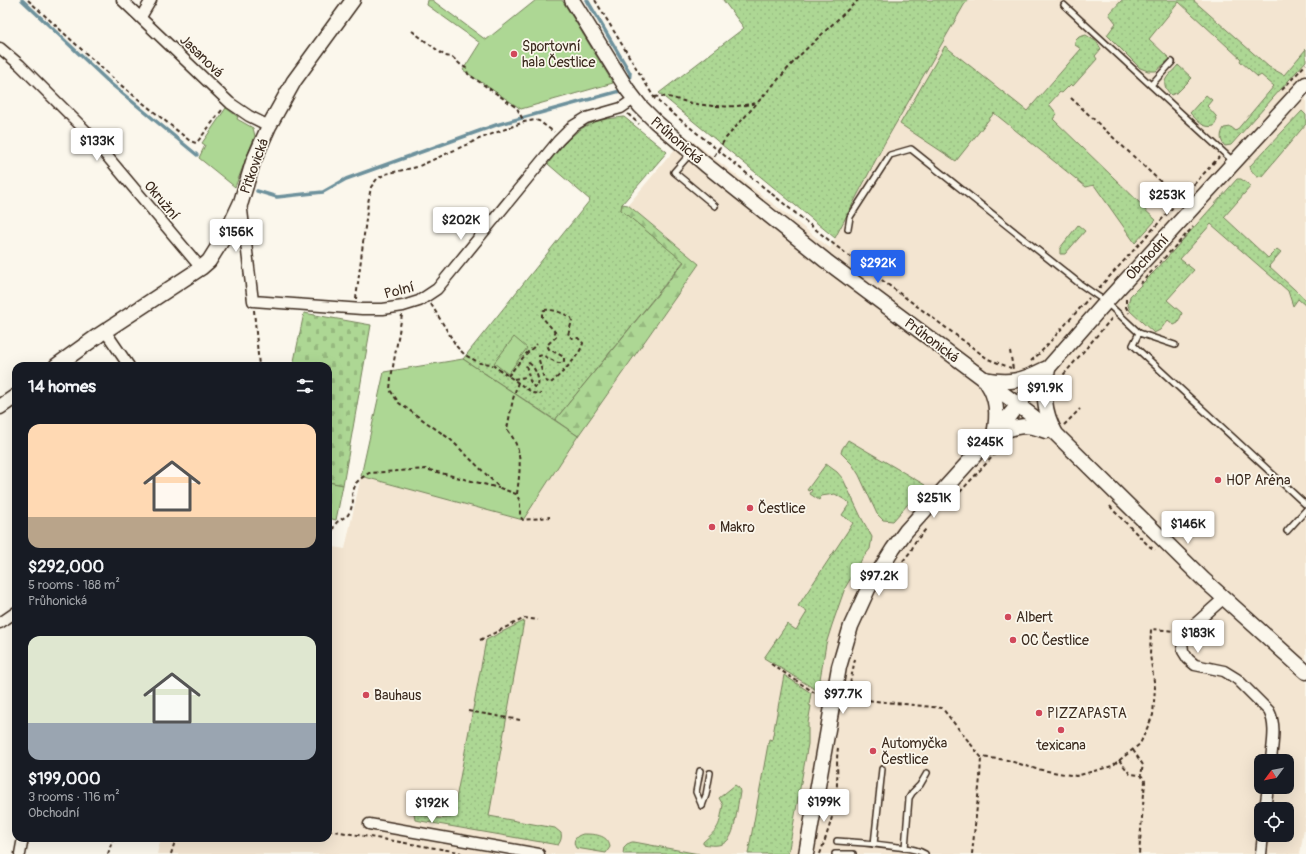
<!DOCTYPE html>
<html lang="en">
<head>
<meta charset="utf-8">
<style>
	body { margin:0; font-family:Pangolin,sans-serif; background:#242831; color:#f1f3f6; height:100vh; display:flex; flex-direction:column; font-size:15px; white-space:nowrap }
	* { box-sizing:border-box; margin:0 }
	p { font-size:13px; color:#9ea1a6 }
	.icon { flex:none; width:22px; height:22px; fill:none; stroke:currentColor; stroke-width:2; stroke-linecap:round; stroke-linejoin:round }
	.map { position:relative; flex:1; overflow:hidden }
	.sheet { position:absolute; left:12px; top:362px; width:320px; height:480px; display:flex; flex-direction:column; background:#171b24; border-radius:12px; box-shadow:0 4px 16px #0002 }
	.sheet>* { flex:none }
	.needle { width:26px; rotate:238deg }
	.buttons { position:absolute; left:1254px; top:754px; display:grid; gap:8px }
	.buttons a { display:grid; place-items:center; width:40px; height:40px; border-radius:8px; background:#171b24; box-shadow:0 4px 16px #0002; font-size:20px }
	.price { position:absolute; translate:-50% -34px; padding:0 9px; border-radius:4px; background:#fff; color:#222; font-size:13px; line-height:26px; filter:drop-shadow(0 1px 2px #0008) }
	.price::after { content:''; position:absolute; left:50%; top:24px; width:12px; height:9px; margin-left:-6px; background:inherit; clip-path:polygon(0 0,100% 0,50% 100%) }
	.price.active { background:#2563eb; color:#fff }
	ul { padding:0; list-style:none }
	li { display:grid; align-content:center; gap:8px; height:212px; padding:0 16px }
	li span { display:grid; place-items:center; height:124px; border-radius:12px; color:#555 }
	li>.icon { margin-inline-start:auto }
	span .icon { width:72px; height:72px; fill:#fffc; stroke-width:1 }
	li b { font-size:17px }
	h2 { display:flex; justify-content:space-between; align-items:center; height:48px; padding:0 16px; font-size:17px }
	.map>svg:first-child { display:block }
	.built { fill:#f3e5d1; fill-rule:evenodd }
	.grass { fill:url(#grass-dots); stroke:#748059 }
	.forest { fill:url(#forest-firs); stroke:#748059 }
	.cemetery { fill:url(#cemetery-stones); stroke:#748059 }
	.park { fill:#add794; stroke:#748059 }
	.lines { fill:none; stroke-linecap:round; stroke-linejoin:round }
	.stream { stroke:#6d919c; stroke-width:3.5 }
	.lane-casing { stroke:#3b2a1e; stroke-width:8 }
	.street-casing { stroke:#3b2a1e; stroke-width:13 }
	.secondary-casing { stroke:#3b2a1e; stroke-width:17 }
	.path { stroke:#3b2a1e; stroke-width:2; stroke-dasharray:4 3; stroke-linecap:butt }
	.lane { stroke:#fbf7ec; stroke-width:5 }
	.street { stroke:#fbf7ec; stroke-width:10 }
	.secondary { stroke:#fbf7ec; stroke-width:14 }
	.poi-dot { fill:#d1495b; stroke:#fbf7ec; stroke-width:1.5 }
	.labels { text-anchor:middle; stroke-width:3.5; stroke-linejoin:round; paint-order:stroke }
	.poi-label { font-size:14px; fill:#3b2a1e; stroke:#fbf7ec; text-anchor:start }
	.street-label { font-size:14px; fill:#3b2a1e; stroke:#fbf7ec }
</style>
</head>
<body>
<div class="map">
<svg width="1306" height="854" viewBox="0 0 1306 854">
	<defs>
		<pattern id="grass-dots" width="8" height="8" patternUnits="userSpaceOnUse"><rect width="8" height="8" fill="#add794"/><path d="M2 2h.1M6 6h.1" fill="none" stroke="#96b97f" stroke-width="1.8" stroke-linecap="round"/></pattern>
		<pattern id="forest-firs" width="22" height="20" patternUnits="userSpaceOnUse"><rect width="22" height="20" fill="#add794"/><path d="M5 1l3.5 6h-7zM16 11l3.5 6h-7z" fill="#96b97f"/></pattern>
		<pattern id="cemetery-stones" width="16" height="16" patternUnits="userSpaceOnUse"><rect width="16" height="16" fill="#add794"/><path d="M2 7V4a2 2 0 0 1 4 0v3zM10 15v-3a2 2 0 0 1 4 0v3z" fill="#96b97f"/></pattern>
	</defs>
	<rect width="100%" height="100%" fill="#fbf7ec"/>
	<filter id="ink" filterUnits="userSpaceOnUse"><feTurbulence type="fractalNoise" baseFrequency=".025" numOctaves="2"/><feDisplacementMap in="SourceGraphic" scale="8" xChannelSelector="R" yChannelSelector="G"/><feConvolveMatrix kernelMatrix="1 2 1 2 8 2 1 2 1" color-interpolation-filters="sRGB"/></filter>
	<g filter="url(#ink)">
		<path class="built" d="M968 0H1306V816L1300 854H157L161 838H328V546L345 549 361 476 523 520 578 436 699 264 628 205 686 136 830 248 884 144 964 5ZM1261 761H1287V787H1261ZM1261 809H1287V835H1261Z"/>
		<g class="grass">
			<path d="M723 0H968L964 5 884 144 835 238 659 93 744 28Z"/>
			<path d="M1122 0H1193L1269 67 1284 75 1306 49V61L1231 145 1225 146C1220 141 1220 134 1224 128L1231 127 1236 131 1274 86 1261 75 1258 77 1240 61 1241 59 1179 2 1149 39 1170 59 1156 71H1148L1140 68 1107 35 1116 23 1109 14Z"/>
			<path d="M1086 35 1097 42 1101 49 1095 56 1097 59 1073 86 1071 84 1062 93 1060 92 1049 104 1057 114 1053 119 1142 205 1143 208 1156 220 1135 243 1094 185 1086 187 994 113 956 161 900 124 945 46 1027 111 1081 49 1075 45V41L1079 37Z"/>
			<path d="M1178 65 1192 78 1178 92 1171 95C1158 81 1168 77 1178 65Z"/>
			<path d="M1206 95 1212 100 1207 106 1216 116 1217 120 1214 126C1203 129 1197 120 1190 113Z"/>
			<path d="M1302 111 1306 115V124L1262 176 1257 177 1251 170 1250 166Z"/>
			<path d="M624 117 667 152 622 204 621 210 684 261 555 420 463 359 590 200 548 164C562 145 578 125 602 120 609 118 617 118 624 117Z"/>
			<path d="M1237 179H1241L1251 186 1224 217 1268 258 1277 249 1281 252 1269 266 1306 300V306L1298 299 1293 306 1288 291 1211 224 1180 259 1194 270 1167 300 1182 313 1178 323 1174 325 1168 320 1160 330 1154 333 1130 311 1128 305 1130 296 1157 269Z"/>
			<path d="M1078 225 1085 231 1065 254H1060V248Z"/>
			<path d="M848 440 925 485 893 521 883 520 877 514 859 475 852 464 841 453 842 449Z"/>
			<path d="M826 464 837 472 843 479 862 519 872 537 870 549 862 559 845 588 832 625 826 644 818 691 764 658 787 624 796 630 807 612 798 606 853 523 842 515 850 503 835 494 821 496 819 500 810 494 812 490 811 489 809 491 807 490Z"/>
			<path d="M524 621 489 816 555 828 561 833C562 837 561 841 558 845L415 820 414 813C425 815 444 823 453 815L486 640Z"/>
			<path d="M784 675 811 693 809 705 811 706 808 723V744L788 854H748L769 739 772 740Z"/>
			<path d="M735 785 739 788 740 792C739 800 737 809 736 817 732 839 728 849 703 844V842C720 827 719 827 723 805L719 798Z"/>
			<path d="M583 834C593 834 608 834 610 847L606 853 576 848C572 841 575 836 583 834Z"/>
			<path d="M632 842H634L699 854H623L624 847 627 844Z"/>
		</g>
		<path class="forest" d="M622 204 628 205 699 264 578 436 555 420 684 262 621 210Z"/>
		<path class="cemetery" d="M304 313 371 325 343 485 328 482V366H293Z"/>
		<g class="park">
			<path d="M428 0H432L486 40 536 0H562L613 83 521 109 463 70 480 43 427 5Z"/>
			<path d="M226 108 238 117 237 119 253 128 255 136 235 187 199 158 205 145 202 143Z"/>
			<path d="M514 337 527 348 508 374 494 363Z"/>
			<path d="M463 359 578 436 523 520 361 476 384 372Z"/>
			<path d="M328 482 343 485 336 520 328 518Z"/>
		</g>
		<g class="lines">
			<g class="stream">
				<path d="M22 0 111 84 197 155"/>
				<path d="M587 0 630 73 629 83"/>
				<path d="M257 191 277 197 323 192 346 179 496 125 620 91"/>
			</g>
			<g class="lane-casing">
				<g id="lane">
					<path d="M1064 5 1234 162"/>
					<path d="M1151 85 1172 62"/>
					<path d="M690 154 674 172 715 206"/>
					<path d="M848 229 850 217 890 155 911 149 1080 284 1106 302 1139 333 1175 345"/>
					<path d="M1139 333 1133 345 1306 505"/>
					<path d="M1287 531 1306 510"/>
					<path d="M700 771 696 792 702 806"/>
					<path d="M702 806 706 795 710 773"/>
					<path d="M837 841C858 842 878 844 898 847 907 848 917 849 925 854"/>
					<path d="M874 844 882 769"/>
					<path d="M905 848 909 798 912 793 920 785 927 773"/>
					<path d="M835 854H853"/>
				</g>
			</g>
			<g class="street-casing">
				<g id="street">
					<path d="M122 0 230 103 249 116 269 126"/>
					<path d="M141 17 151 0"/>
					<path d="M0 48 20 65 85 130 201 268"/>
					<path d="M241 202 253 301 362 309H383L403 306 419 301 437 289 558 141 573 126 586 118 621 108 634 99"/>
					<path d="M105 331 129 366"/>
					<path d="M1224 598 1187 631 1183 638 1182 642 1183 651 1188 659 1195 665 1224 671 1237 679 1269 711C1277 726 1272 745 1271 761"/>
					<path d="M0 623 16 612"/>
					<path d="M1265 809 1268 787"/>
					<path d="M369 824 539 854"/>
					<path d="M20 854 23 838"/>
					<path d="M1261 854 1263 835"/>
				</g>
			</g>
			<g class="secondary-casing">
				<g id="secondary">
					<path d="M572 0 627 89 640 106 656 122 706 165 826 261 984 379 1056 434 1204 580 1306 672"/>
					<path d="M56 366 99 335 201 268 209 261 226 234 241 202 253 162 269 126 294 81 353 0"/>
					<path d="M1048 369C1043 393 1043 410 1055 432"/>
					<path d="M984 379C1010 384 1021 381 1045 369"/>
					<path d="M987 383C998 399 998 416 994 434"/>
					<path d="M0 407 16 396"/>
					<path d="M994 434C1016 427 1023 422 1046 431"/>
					<path d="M806 854 839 667 851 626 868 589 893 549 906 531 994 434 1049 367 1106 302 1306 84"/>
				</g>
			</g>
			<g class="path">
				<path d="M28 0 117 82 190 141 196 143 198 141 222 110"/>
				<path d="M595 0 655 99 836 246 988 359 1011 368"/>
				<path d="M412 31 445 56 452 57 461 65 466 68 468 74 517 108 524 122"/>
				<path d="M1282 90 1306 64"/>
				<path d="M654 97C669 95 677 100 691 103 712 107 735 108 756 103"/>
				<path d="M1071 98 1163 184"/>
				<path d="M628 114 639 124"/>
				<path d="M714 156 726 138 799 56 858 0"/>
				<path d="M1171 191 1180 199"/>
				<path d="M1140 284 1193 227"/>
				<path d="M1099 288 1219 157"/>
				<path d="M356 299 368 203 371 187 377 179 385 174 417 167 479 139 524 122 535 120 539 121 554 132"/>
				<path d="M1126 299V307L1129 313"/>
				<path d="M431 304 457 347 465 355 480 363 491 364 533 393 541 394"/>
				<path d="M254 310 259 366"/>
				<path d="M544 310C553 309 564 313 571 318L572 321 568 335 572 338H578L583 343C580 356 561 374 551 383L546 381 544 379 539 360V356L542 355 558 363H562L564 361V357L549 349 547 345 556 337 555 332 542 317V313Z"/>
				<path d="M402 315 391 378 390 390 399 403 450 439 500 488 516 494 520 501V516L523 520 550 517"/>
				<path d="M1010 351 1013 369"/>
				<path d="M1031 361 1040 353 1089 298"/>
				<path d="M529 363C535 367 540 379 538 386L534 387 530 381 526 365Z"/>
				<path d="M508 376 526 354 537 344"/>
				<path d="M514 379 526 377"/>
				<path d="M1059 380 1112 318"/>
				<path d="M1064 425 1080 409"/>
				<path d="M960 492 1004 444"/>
				<path d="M517 494C520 468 524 451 507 429L513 399 518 382"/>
				<path d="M1110 506 1114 511 1149 546 1155 550"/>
				<path d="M328 543 330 541 334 526 337 522 348 515 351 509 353 501 352 494 356 483 360 479 369 473 425 469 499 488"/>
				<path d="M894 572 911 551 915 542 926 529"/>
				<path d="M480 640 525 618 538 620"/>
				<path d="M771 664 815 693"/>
				<path d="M848 698 942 708 981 757 1007 760 1036 769 1076 776 1112 766 1140 744 1153 715 1155 688 1150 655 1151 629 1175 631"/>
				<path d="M846 704 855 659"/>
				<path d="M468 711 520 720"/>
				<path d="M1133 750 1143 765 1141 775"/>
				<path d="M1119 760 1130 774 1141 775 1145 781 1139 854"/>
				<path d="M328 830 459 852 462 854"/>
				<path d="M108 854 113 838"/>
				<path d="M171 854 176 838"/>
				<path d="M820 854C828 831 837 807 837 782 838 769 836 761 838 748"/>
				<path d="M972 854 980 778 981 757"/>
			</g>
			<use href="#lane" class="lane"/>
			<use href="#street" class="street"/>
			<use href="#secondary" class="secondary"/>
		</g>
	</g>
	<g class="poi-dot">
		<circle cx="514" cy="54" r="4"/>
		<circle cx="1218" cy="480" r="4"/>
		<circle cx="750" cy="508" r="4"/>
		<circle cx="712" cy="527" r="4"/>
		<circle cx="1008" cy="617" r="4"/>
		<circle cx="1013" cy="640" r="4"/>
		<circle cx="366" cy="695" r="4"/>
		<circle cx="1039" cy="713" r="4"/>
		<circle cx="1061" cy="730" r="4"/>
		<circle cx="873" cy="751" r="4"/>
	</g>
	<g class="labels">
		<g class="poi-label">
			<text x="522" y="51">Sportovní<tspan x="522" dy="16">hala Čestlice</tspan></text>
			<text x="1226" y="485">HOP Aréna</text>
			<text x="758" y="513">Čestlice</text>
			<text x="720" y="532">Makro</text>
			<text x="1016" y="622">Albert</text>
			<text x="1021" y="645">OC Čestlice</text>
			<text x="374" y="700">Bauhaus</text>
			<text x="1047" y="718">PIZZAPASTA</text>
			<text x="881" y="748">Automyčka<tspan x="881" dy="16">Čestlice</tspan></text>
			<text x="1061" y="750" text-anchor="middle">texicana</text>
		</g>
		<g class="street-label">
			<text transform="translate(202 56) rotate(44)" y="5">Jasanová</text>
			<text transform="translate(677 140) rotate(41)" y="5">Průhonická</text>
			<text transform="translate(254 166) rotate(-70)" y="5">Pitkovická</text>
			<text transform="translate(162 200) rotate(50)" y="5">Okružní</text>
			<text transform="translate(1147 257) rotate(-47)" y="5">Obchodní</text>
			<text transform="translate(399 290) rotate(-14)" y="5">Polní</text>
			<text transform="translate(932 340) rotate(37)" y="5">Průhonická</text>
		</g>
	</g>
</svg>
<div class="buttons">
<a><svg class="needle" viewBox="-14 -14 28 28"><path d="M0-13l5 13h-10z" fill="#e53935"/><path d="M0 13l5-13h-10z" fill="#9ea1a6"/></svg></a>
<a><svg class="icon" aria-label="locate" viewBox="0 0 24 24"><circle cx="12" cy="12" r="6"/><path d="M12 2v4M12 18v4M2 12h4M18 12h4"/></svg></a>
</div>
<b class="price" style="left:97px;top:162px">$133K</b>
<b class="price" style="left:1167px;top:216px">$253K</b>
<b class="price" style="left:461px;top:241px">$202K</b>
<b class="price" style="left:236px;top:253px">$156K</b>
<b class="price active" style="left:878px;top:284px">$292K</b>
<b class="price" style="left:1045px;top:409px">$91.9K</b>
<b class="price" style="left:985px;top:463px">$245K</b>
<b class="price" style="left:934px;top:519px">$251K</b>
<b class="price" style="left:1188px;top:545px">$146K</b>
<b class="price" style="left:879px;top:597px">$97.2K</b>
<b class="price" style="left:1198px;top:654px">$183K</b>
<b class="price" style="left:843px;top:715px">$97.7K</b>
<b class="price" style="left:824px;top:823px">$199K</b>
<b class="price" style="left:432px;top:824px">$192K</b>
<section class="sheet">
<h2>14 homes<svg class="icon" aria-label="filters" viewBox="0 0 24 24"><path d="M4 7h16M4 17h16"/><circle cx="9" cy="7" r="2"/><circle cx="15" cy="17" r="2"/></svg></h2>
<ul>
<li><span style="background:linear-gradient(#ffd9b3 75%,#b9a48a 0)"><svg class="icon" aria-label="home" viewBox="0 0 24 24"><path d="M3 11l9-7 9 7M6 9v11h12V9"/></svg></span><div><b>$292,000</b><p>5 rooms · 188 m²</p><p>Průhonická</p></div></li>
<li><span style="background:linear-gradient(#dfe7d0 70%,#9aa5b1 0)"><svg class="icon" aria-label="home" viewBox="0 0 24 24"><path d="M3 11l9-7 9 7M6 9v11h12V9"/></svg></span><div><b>$199,000</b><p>3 rooms · 116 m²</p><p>Obchodní</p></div></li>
</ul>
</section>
</div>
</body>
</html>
